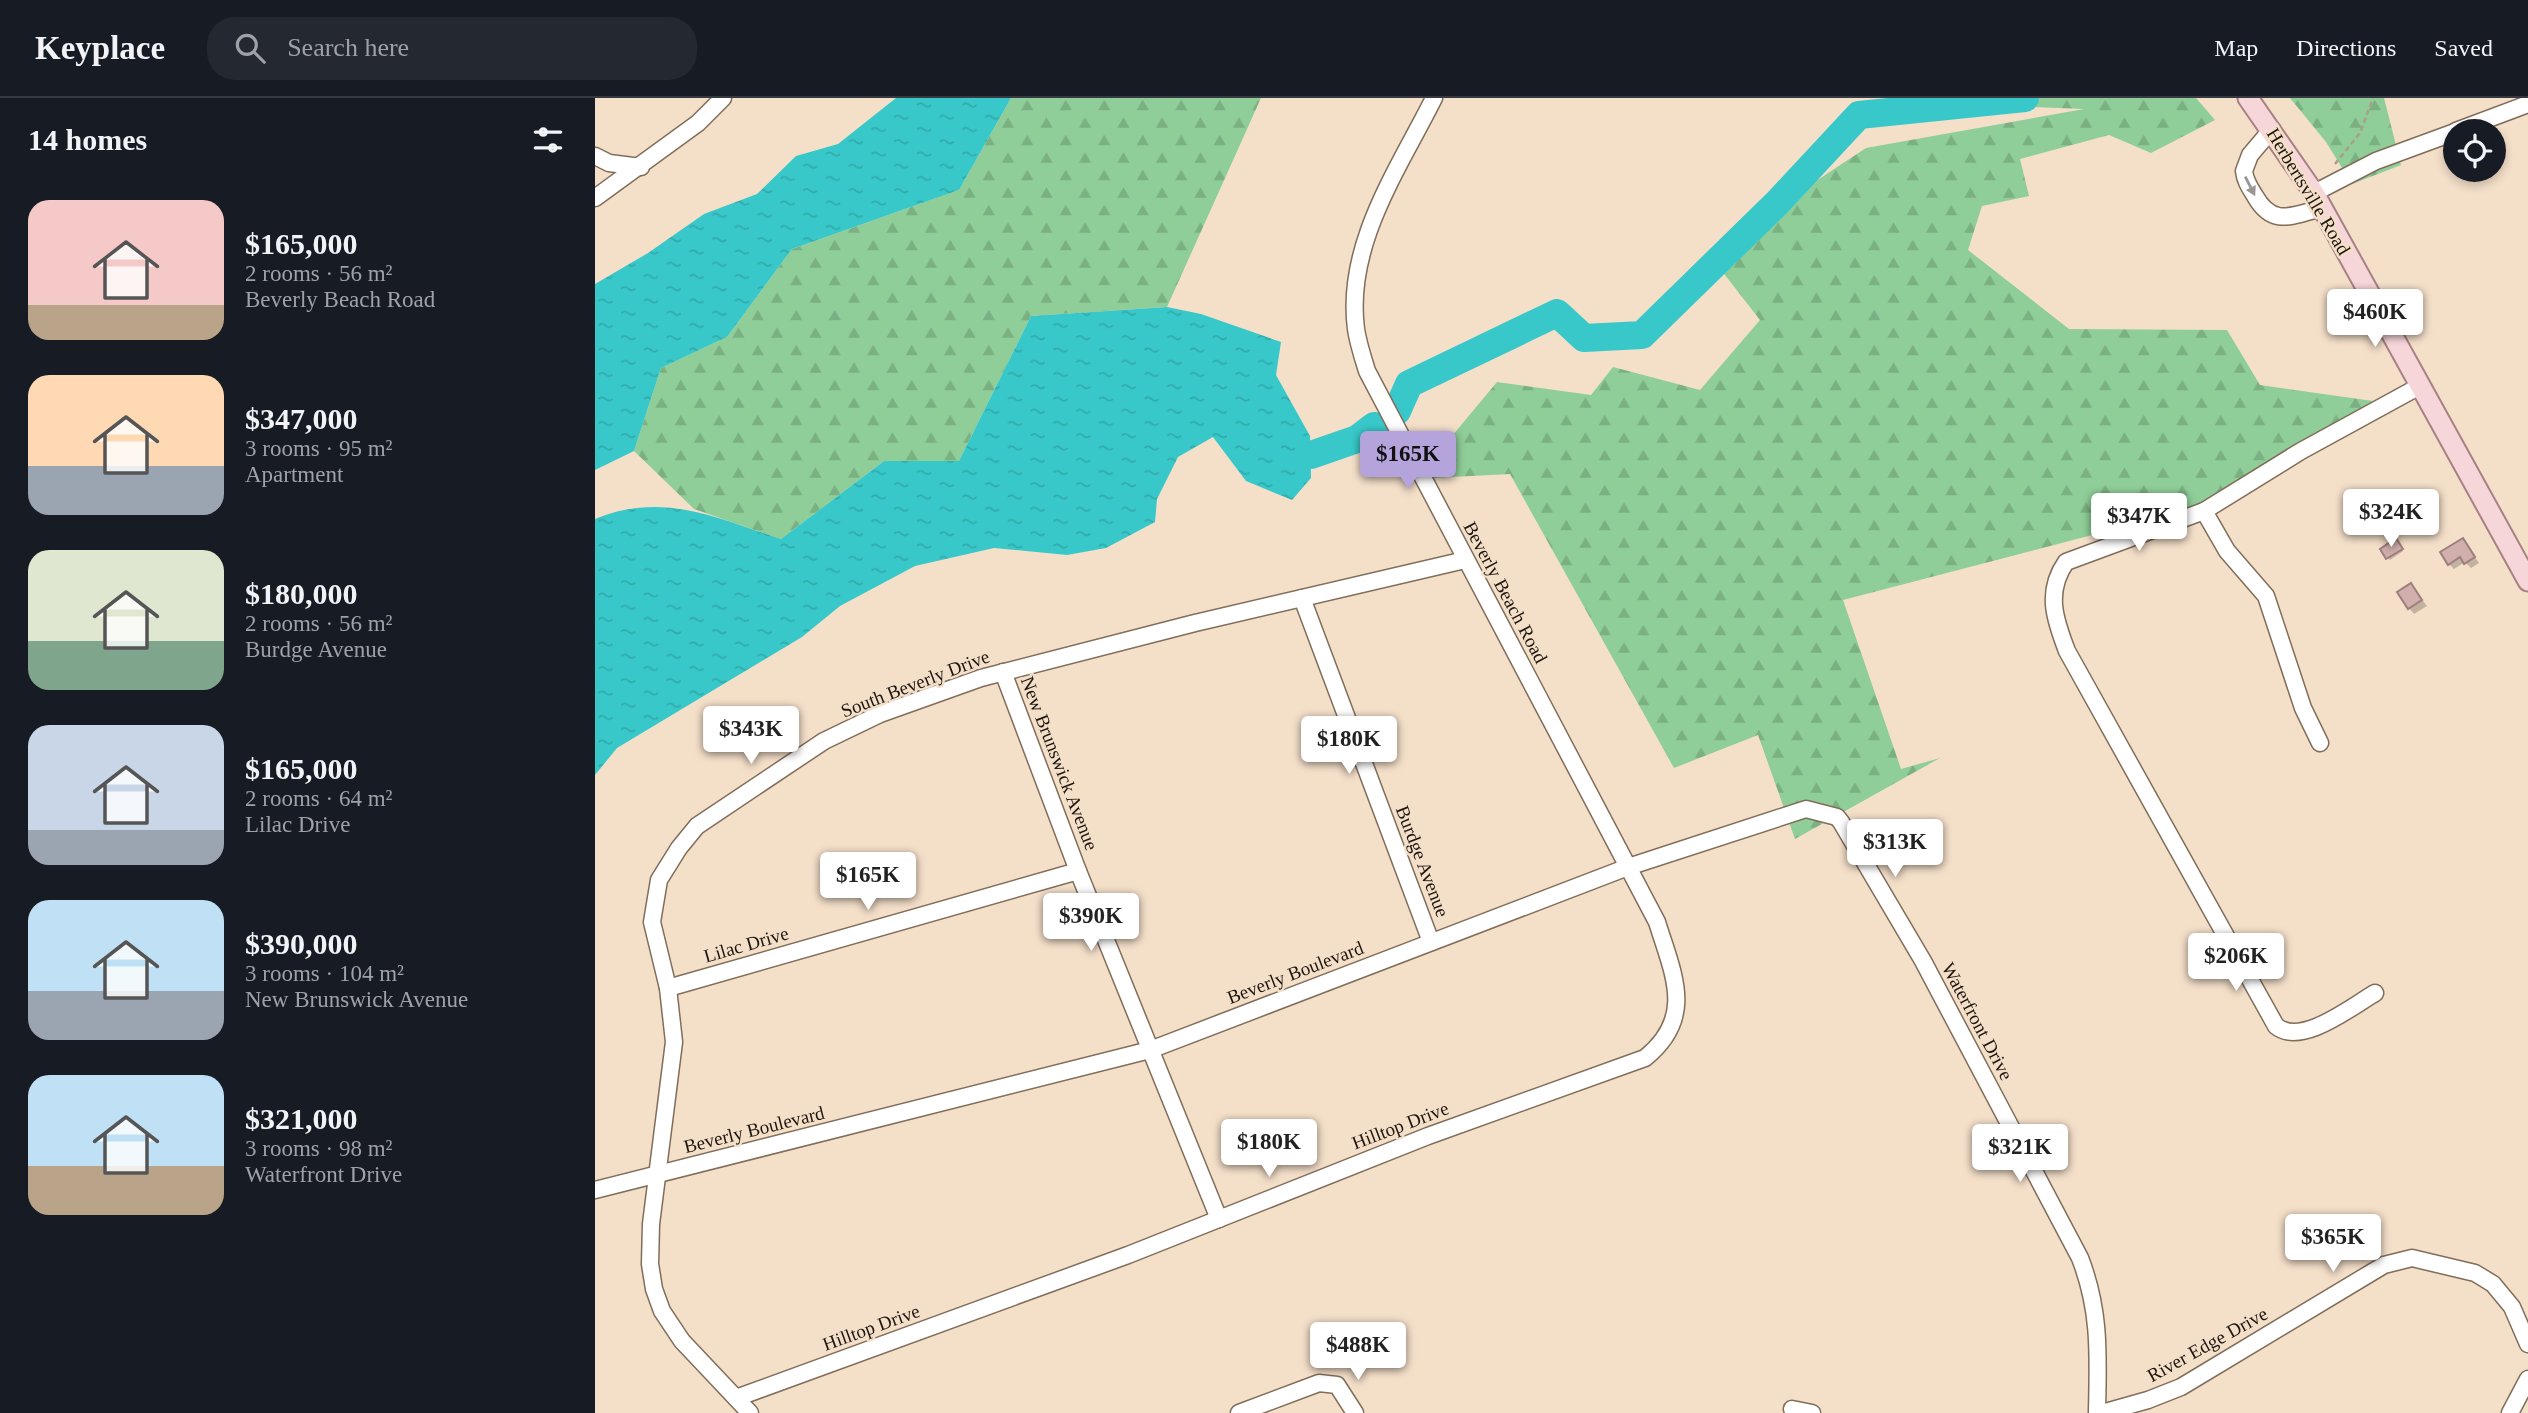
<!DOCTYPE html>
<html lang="en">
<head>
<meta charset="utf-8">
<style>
	body { margin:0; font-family:Georgia,serif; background:#242831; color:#f1f3f6; height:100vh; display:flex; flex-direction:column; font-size:26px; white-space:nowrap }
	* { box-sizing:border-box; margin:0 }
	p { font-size:23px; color:#9ea1a6 }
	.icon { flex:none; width:38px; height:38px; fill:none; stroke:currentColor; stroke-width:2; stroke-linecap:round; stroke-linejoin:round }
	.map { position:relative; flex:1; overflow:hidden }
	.drawer { display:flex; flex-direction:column; background:#171b24; width:595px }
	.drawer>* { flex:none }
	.buttons { position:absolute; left:1848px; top:21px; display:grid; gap:14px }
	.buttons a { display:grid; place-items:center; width:63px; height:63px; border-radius:50%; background:#171b24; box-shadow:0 4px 10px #0003; font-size:35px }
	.price { position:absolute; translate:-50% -60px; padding:0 16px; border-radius:7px; background:#fff; color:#222; font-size:23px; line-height:46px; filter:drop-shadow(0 2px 4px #0008) }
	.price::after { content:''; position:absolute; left:50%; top:42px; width:21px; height:16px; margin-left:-10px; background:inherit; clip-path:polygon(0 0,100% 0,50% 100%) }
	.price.current { background:#b5a4dc; color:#111 }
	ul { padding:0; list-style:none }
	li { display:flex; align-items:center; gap:21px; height:175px; padding:0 28px }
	li span { display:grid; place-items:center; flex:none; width:196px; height:140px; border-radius:21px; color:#555 }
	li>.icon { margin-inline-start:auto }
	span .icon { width:84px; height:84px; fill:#fffc; stroke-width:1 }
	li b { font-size:30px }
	h2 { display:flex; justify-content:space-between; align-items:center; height:84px; padding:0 28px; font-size:30px }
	header { display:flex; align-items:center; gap:42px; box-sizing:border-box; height:98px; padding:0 35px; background:#171b24; border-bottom:2px solid #363941 }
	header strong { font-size:33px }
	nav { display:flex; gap:38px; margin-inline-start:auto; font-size:24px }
	.search { width:490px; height:63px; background:#242831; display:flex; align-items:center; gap:18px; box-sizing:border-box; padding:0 24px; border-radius:28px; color:#9ea1a6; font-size:26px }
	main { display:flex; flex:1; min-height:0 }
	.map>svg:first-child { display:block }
	.forest { fill:url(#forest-firs) }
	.water { fill:url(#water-ripples) }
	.shadow { fill:#0003 }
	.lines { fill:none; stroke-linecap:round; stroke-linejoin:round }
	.river { stroke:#38c8c9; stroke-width:28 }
	.building { fill:#d0afad; stroke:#9d7f7d; stroke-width:2 }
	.minor-casing { stroke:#816e5a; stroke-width:19 }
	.major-casing { stroke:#a78183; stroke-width:23 }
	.path { stroke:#ac9c8a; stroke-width:2.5; stroke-dasharray:5 3.5; stroke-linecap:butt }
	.minor { stroke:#fff; stroke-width:16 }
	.major { stroke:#f7d6da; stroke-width:19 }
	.oneway { fill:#9a9693 }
	.labels { text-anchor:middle; stroke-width:5; stroke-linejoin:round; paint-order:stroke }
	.street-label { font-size:19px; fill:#1e160e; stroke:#f4dfc9 }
</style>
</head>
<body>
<header>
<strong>Keyplace</strong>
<div class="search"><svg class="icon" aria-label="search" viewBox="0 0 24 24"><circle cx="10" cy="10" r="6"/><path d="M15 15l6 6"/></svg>Search here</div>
<nav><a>Map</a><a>Directions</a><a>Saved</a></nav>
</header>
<main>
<section class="drawer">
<h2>14 homes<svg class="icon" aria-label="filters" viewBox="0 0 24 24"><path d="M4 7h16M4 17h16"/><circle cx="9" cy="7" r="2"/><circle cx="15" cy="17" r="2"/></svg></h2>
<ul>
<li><span style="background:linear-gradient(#f6c9c9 75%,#b9a48a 0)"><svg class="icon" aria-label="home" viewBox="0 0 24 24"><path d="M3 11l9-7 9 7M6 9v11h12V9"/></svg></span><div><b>$165,000</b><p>2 rooms · 56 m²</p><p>Beverly Beach Road</p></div></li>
<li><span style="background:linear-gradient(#ffd9b3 65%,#9aa5b1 0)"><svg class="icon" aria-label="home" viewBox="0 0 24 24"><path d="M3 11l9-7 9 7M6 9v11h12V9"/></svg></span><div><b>$347,000</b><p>3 rooms · 95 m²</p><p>Apartment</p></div></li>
<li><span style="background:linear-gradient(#dfe7d0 65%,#7fa58c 0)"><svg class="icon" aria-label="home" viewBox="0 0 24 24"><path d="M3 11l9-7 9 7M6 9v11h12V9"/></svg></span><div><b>$180,000</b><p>2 rooms · 56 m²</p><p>Burdge Avenue</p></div></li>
<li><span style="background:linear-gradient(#c9d6e8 75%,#9aa5b1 0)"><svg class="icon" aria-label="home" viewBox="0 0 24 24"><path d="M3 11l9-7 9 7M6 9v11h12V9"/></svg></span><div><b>$165,000</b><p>2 rooms · 64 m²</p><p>Lilac Drive</p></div></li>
<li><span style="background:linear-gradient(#bfe0f5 65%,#9aa5b1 0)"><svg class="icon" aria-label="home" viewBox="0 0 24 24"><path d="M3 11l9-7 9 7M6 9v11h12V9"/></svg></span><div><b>$390,000</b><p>3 rooms · 104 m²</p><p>New Brunswick Avenue</p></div></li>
<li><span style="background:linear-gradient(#bfe0f5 65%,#b9a48a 0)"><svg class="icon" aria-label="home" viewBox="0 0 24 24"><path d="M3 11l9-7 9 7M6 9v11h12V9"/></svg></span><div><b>$321,000</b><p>3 rooms · 98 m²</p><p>Waterfront Drive</p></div></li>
</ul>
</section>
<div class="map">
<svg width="1933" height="1315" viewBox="0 0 1933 1315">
	<defs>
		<pattern id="forest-firs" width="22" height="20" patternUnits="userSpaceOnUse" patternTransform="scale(1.75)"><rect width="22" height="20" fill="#8fce98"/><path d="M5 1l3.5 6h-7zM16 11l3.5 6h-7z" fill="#7bb082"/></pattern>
		<pattern id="water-ripples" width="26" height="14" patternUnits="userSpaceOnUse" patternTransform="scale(1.75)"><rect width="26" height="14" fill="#38c8c9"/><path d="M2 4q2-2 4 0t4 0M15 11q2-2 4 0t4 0" fill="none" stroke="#31abab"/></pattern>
	</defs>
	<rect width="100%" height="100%" fill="#f4dfc9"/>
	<g class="forest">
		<path d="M416 0H666L572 209 436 218 364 363H289L186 441 99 411 39 353 66 270 132 239 197 151 364 92Z"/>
		<path d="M1377 0H1601L1620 22 1556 55 1514 37 1425 61 1434 98 1387 108 1373 152 1474 231 1632 232 1665 287 1778 303 1608 408 1248 502 1306 671 1345 660 1200 741 1163 637 1079 670 915 376 837 380 816 339 847 350 902 284 996 297 1018 269 1105 292 1165 222 1123 168 1215 87 1271 50 1489 11 1384 7Z"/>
		<path d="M1695 0H1789L1806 67 1757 86 1731 44Z"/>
	</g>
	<g class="water">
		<path d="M301 0H416L364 92 197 151 132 239 66 270 39 353 0 372V186L53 155 109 116 162 96 201 58 243 46Z"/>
		<path d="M572 209 606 216 686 244 681 277 715 338 716 380 697 402 651 383 618 339 583 359 562 401 560 424 511 450 472 457 399 450 320 468 245 508 207 539 22 650 0 677V421C67 393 122 420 186 441L289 363H364L436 218Z"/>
	</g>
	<g class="shadow">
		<path d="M1868 442 1884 465 1876 470 1870 464 1859 471 1854 466Z"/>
		<path d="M1803 445 1808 453 1795 462 1793 460Z"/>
		<path d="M1816 487 1832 508 1819 516 1814 510Z"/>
	</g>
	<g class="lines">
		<g class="river">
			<path d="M802 313 814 286 962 215 989 240 1047 237 1183 104 1264 17 1430 0"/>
			<path d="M716 357 762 341 779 328"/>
		</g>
	</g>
	<g class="building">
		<path d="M1801 440 1808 451 1791 461 1785 451Z"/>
		<path d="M1868 440 1880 459 1869 466 1865 459 1853 467 1845 454Z"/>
		<path d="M1816 485 1827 502 1813 511 1802 494Z"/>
	</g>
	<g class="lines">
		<g class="minor-casing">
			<g id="minor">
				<path d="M1677 31 1655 57 1649 73C1650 83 1655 90 1660 98 1678 130 1698 117 1727 110"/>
				<path d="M1861 33 1933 6"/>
				<path d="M0 58 14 65 46 69"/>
				<path d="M1719 95 1781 63 1860 34"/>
				<path d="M0 100 103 25 128 0"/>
				<path d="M1609 413 1632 453 1671 498 1708 610 1725 645"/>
				<path d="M707 500 836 844"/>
				<path d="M408 574 483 773 624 1121"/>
				<path d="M73 890 483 773"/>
				<path d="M1780 895C1756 909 1706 949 1681 928L1472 553C1460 522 1450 494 1471 464L1609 413 1706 353 1823 289"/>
				<path d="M0 1092 555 952 1033 769 1211 711 1242 719 1246 724 1328 863 1485 1160C1506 1214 1503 1259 1502 1315"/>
				<path d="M141 1300 533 1157 833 1038 1050 960C1101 919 1078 876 1062 824L772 273C768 260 763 245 761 231 750 147 803 72 839 0"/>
				<path d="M1197 1311 1217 1315"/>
				<path d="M155 1315 87 1243 67 1213 59 1191 55 1166 56 1126 79 944 73 890 57 824 64 782 84 750 102 728 229 643 285 616 386 580 600 525 870 462"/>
				<path d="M644 1315 724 1285 742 1287 760 1315"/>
				<path d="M1507 1315 1553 1302 1586 1289 1789 1167 1817 1160 1880 1175 1898 1186 1917 1209 1933 1246"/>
				<path d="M1915 1315 1933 1281"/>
			</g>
		</g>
		<g class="major-casing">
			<path id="major" d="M1653 0 1719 95 1933 483"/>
		</g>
		<path class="path" d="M1740 66 1765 35 1778 0"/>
		<use href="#minor" class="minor"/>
		<use href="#major" class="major"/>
	</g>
	<defs><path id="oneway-solid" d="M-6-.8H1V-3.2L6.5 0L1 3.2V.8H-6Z" transform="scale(1.75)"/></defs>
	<use class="oneway" href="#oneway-solid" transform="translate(1655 88) rotate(63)"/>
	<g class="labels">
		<g class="street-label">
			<text transform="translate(1714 93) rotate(59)" y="7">Herbertsville Road</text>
			<text transform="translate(911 494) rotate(62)" y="7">Beverly Beach Road</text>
			<text transform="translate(320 585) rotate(-21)" y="7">South Beverly Drive</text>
			<text transform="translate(465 665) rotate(69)" y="7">New Brunswick Avenue</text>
			<text transform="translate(828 763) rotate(69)" y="7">Burdge Avenue</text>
			<text transform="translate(151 846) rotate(-16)" y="7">Lilac Drive</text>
			<text transform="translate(700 874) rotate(-21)" y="7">Beverly Boulevard</text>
			<text transform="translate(1383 923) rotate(62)" y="7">Waterfront Drive</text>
			<text transform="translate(805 1027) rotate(-21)" y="7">Hilltop Drive</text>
			<text transform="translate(159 1031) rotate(-14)" y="7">Beverly Boulevard</text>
			<text transform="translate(276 1229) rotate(-20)" y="7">Hilltop Drive</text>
			<text transform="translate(1612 1246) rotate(-29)" y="7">River Edge Drive</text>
		</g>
	</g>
</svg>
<div class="buttons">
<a><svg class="icon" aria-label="locate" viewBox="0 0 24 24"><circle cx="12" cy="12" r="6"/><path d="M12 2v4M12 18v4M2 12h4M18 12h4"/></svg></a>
</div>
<b class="price" style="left:1780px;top:251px">$460K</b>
<b class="price current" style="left:813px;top:393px">$165K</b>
<b class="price" style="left:1796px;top:451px">$324K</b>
<b class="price" style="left:1544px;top:455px">$347K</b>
<b class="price" style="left:156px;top:668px">$343K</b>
<b class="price" style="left:754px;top:678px">$180K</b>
<b class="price" style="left:1300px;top:781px">$313K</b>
<b class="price" style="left:273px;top:814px">$165K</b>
<b class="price" style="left:496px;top:855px">$390K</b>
<b class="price" style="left:1641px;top:895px">$206K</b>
<b class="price" style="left:674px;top:1081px">$180K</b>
<b class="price" style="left:1425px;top:1086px">$321K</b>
<b class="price" style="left:1738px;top:1176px">$365K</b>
<b class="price" style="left:763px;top:1284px">$488K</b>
</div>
</main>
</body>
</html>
